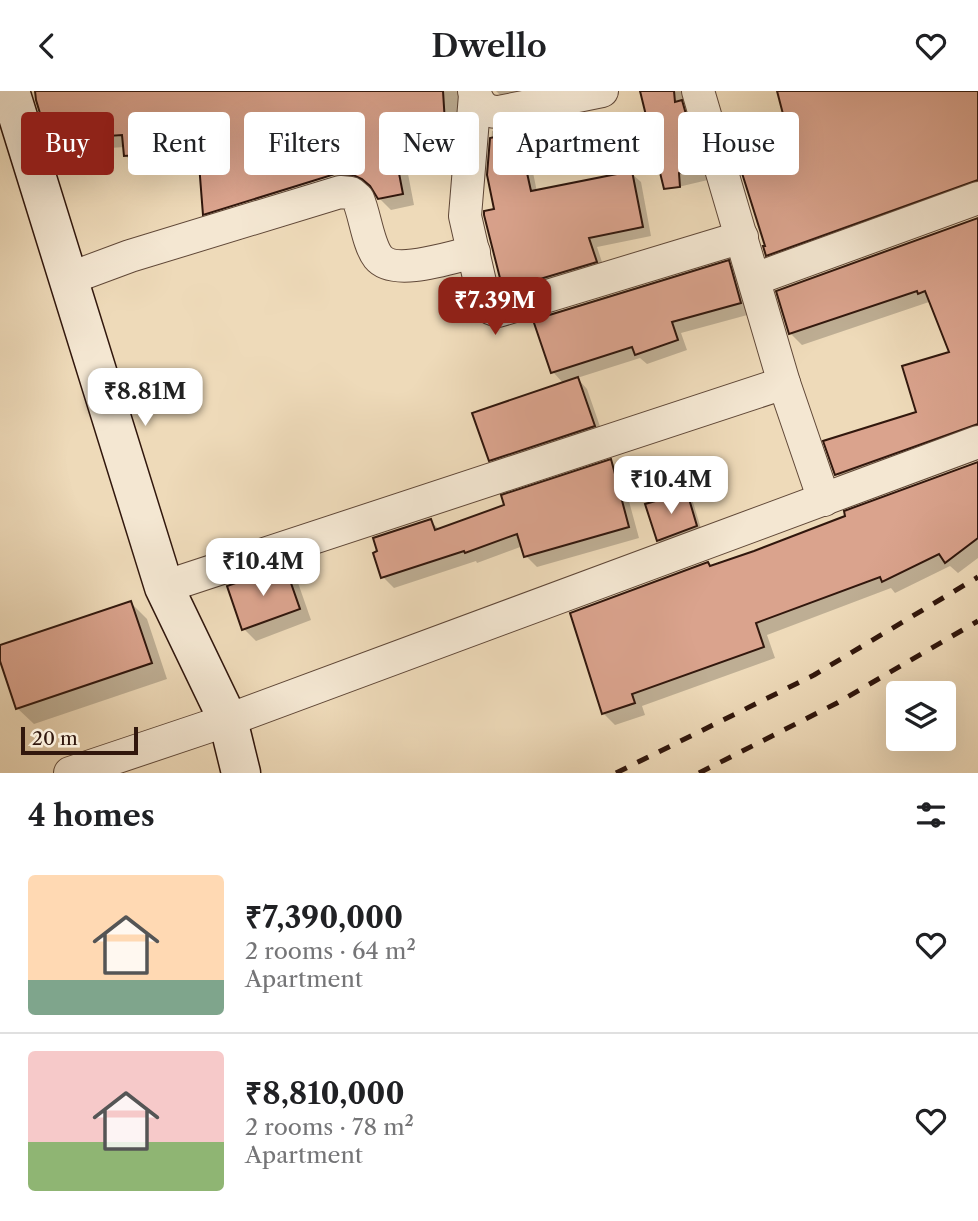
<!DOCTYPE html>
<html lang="en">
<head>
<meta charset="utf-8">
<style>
	body { margin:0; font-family:"Libre Caslon Text",serif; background:#f2f2f2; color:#202124; height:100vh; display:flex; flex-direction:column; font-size:26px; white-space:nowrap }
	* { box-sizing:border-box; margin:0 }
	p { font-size:23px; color:#757577 }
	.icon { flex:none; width:38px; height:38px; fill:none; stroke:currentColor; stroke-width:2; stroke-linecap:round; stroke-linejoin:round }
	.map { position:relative; height:682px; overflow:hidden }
	.details { display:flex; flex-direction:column; background:#fff; flex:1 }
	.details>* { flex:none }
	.banner { position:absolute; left:21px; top:21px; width:936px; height:63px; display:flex; gap:14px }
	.buttons { position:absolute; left:886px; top:590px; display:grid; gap:14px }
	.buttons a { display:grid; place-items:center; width:70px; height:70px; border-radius:7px; background:#fff; box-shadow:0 7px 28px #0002; font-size:35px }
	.scale { position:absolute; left:21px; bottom:18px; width:117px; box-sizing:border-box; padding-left:7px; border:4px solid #31170d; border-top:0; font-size:19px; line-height:24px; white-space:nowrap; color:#31170d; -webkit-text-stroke:5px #f4e7d2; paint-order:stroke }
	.price { position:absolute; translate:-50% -60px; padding:0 16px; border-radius:14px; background:#fff; color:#222; font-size:23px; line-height:46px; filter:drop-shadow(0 2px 4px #0008) }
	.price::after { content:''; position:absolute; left:50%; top:42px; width:21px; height:16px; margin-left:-10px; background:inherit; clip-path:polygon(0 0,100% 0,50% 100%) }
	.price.current { background:#8f2418; color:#fff }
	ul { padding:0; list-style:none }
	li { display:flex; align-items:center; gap:21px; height:175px; padding:0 28px }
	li+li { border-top:2px solid #e0e0e0 }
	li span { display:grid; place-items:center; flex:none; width:196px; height:140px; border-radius:7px; color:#555 }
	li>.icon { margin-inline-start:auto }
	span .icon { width:84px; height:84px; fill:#fffc; stroke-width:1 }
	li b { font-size:30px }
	h2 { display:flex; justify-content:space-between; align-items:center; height:84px; padding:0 28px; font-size:30px }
	.tag { padding:0 24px; border-radius:7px; background:#fff; box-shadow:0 7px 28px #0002; font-size:24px; line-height:63px }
	.tag.current { background:#8f2418; color:#fff }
	header { display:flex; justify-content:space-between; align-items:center; height:91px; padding:0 28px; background:#fff; font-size:32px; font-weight:600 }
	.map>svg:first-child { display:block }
	.shadow { fill:#0003; fill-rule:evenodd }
	.building { fill:#daa38d; stroke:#31170d; stroke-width:2 }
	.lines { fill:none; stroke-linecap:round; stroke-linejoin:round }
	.street-casing { stroke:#604838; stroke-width:34 }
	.secondary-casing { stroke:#31170d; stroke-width:41 }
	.street { stroke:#f4e7d2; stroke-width:32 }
	.secondary { stroke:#f4e7d2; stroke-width:38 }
	.rail { stroke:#31170d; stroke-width:5; stroke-dasharray:12 12; stroke-linecap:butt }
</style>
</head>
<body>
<header><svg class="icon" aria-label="back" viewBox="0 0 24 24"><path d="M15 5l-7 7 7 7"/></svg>Dwello<svg class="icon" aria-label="heart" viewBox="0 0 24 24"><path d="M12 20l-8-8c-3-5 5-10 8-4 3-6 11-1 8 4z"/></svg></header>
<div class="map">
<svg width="978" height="682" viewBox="0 0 978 682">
	<rect width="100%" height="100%" fill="#eedab9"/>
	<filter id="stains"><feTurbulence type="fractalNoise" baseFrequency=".00286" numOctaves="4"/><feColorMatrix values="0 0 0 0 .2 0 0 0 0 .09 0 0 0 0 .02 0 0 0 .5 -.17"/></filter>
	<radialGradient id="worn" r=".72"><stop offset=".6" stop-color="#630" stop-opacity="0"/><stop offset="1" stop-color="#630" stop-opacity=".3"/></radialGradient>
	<g class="shadow">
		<path d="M37 0H471L464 59 404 62 414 114 391 119 379 107 374 98 367 95 216 134 205 123 201 72 137 76 125 64V56L62 60 50 48ZM349 79 350 82 213 122V119Z"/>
		<path d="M496 0H577L509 13Z"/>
		<path d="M642 0H689L712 88 674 97 663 86Z"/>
		<path d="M779 0H978V103L779 175 767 164 785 24Z"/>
		<path d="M517 38 526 47 537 101 631 82 641 91 651 145 597 156 605 180 514 208 504 198 496 120 489 84 492 40Z"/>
		<path d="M978 128V347L848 395 837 383 826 351 918 322 951 262 929 211 802 254 790 242Z"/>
		<path d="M728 171 739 182 751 223 681 242 687 259 647 273 640 267 577 287 587 298 603 344 500 378 490 369 564 293 553 281Z"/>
		<path d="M610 370 621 381 639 447 537 476 526 465 523 455 477 472 476 470 394 497 383 486 430 430 440 439 506 415Z"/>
		<path d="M978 372V467L958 482 950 475 895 502 891 497 767 544 775 567 642 615 645 624 615 634 603 622 708 473 711 476 755 461Z"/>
		<path d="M686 403 692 408 702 441 664 455 658 449 648 414Z"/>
		<path d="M285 477 297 489 311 529 256 550 244 538Z"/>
		<path d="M131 512 147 528 167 588 34 633 17 617 0 565V556Z"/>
	</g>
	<g class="building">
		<path d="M35 0H443L446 48 393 51 403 103 378 108 370 95 362 88 353 84 335 83 203 124 198 60 124 65 122 44 48 49 36 9Z"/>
		<path d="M640 0H674L675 11 682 9 701 77 679 82 680 96 664 98Z"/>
		<path d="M777 0H978V89L766 165 763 155H765L729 41 783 23Z"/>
		<path d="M518 41 531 100 632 80 643 136 589 147 597 171 503 199 484 124V120L494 118 487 84 490 47Z"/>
		<path d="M978 127V333L835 384 823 350 916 321 902 275 949 261 925 200 918 203 917 200 789 243 776 200Z"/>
		<path d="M729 169 741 212 672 231 678 249 635 264 632 256 551 282 533 229Z"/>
		<path d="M578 286 595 335 489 370 472 322Z"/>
		<path d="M611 368 629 436 524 466 517 443 465 462 464 460 381 487 373 462 377 460 373 447 431 428 435 439 504 414 501 404Z"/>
		<path d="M978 371V447L945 472 939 463 882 491 880 486 756 532 764 556 632 603 635 612 602 623 570 522 708 471 710 475 754 460 845 425 844 420Z"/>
		<path d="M687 401 697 435 657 450 645 413Z"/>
		<path d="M285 475 300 518 242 539 227 495Z"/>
		<path d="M131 510 152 572 16 618 0 570V554Z"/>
	</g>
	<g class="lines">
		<g class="street-casing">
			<g id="street">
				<path d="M474 0C479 14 484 21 499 21L602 0"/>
				<path d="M698 0 784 292"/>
				<path d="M475 4 465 125 480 191 490 217 498 220 742 146"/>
				<path d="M68 188 130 165 340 101 351 102 358 108C365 124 368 153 378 166 394 186 452 166 474 161"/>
				<path d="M755 188 978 107"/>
				<path d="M164 496 784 292 824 409"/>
				<path d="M70 682 228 629 978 351"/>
			</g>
		</g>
		<g class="secondary-casing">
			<path id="secondary" d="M10 0 164 496 228 629 241 682"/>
		</g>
		<use href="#street" class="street"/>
		<use href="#secondary" class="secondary"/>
		<g class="rail">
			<path d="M616 682 814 584 978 486"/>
			<path d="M699 682 837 612 978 530"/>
		</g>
	</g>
	<rect width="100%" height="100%" filter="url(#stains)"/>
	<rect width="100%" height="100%" fill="url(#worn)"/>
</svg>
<div class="buttons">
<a><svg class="icon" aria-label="layers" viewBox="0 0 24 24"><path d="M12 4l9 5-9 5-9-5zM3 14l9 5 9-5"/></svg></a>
</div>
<div class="scale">20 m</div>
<b class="price current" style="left:495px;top:246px">₹7.39M</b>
<b class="price" style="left:145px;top:337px">₹8.81M</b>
<b class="price" style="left:671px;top:425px">₹10.4M</b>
<b class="price" style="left:263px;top:507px">₹10.4M</b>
<div class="banner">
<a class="tag current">Buy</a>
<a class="tag">Rent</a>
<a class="tag">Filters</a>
<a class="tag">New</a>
<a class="tag">Apartment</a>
<a class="tag">House</a>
</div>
</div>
<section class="details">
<h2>4 homes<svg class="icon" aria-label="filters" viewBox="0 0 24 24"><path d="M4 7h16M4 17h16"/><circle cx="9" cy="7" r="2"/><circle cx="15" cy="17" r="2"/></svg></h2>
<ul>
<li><span style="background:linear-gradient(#ffd9b3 75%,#7fa58c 0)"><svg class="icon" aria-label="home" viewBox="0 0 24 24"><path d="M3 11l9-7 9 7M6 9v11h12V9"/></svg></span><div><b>₹7,390,000</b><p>2 rooms · 64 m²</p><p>Apartment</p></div><svg class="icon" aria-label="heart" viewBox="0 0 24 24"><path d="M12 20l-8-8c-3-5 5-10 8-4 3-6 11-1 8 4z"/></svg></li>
<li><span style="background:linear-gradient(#f6c9c9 65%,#8fb573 0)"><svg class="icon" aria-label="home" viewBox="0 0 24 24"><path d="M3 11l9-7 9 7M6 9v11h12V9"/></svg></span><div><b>₹8,810,000</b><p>2 rooms · 78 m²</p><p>Apartment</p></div><svg class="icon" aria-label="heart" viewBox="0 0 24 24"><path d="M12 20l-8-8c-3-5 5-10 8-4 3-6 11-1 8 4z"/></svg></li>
</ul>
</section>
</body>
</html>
